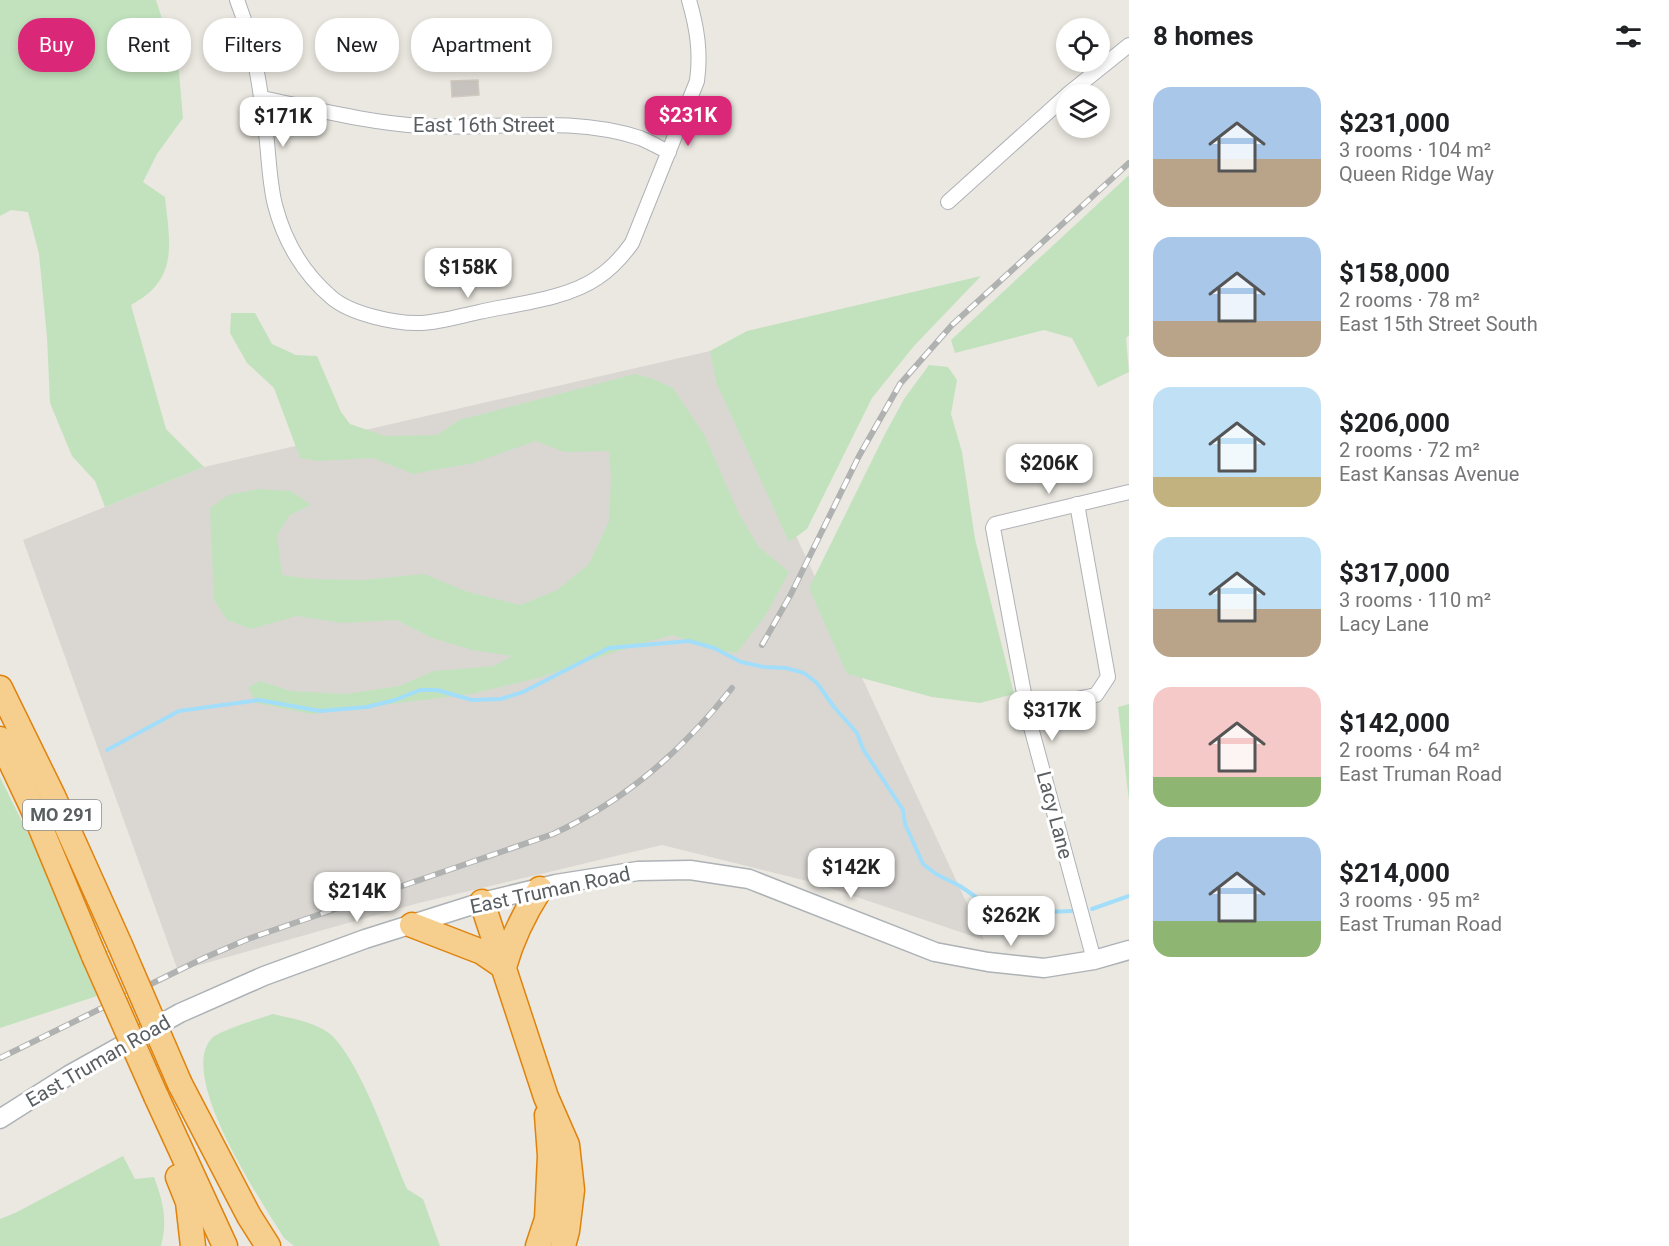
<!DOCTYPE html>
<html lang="en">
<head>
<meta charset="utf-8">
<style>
	body { margin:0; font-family:Roboto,sans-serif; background:#f2f2f2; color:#202124; height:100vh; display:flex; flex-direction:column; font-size:22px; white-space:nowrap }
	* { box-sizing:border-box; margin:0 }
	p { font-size:20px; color:#757577 }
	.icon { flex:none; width:33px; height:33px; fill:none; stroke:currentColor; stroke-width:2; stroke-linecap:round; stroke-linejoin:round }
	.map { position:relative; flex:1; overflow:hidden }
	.drawer { display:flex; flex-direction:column; background:#fff; width:540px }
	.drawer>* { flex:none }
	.hud { position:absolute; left:18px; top:18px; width:570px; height:54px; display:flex; gap:12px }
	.tools { position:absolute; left:1056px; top:18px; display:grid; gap:12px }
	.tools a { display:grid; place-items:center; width:54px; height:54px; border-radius:50%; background:#fff; box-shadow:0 3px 9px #0003; font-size:30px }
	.price { position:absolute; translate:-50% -51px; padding:0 14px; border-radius:12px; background:#fff; color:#222; font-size:20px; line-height:39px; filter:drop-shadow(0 2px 3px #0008) }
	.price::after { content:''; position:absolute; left:50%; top:36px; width:18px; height:14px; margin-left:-9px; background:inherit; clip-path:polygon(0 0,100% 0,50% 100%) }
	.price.on { background:#db2777; color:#fff }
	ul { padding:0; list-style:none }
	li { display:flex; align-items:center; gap:18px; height:150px; padding:0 24px }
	li span { display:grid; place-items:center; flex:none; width:168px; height:120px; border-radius:18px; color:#555 }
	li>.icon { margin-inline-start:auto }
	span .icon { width:72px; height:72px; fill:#fffc; stroke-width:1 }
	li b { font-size:26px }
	h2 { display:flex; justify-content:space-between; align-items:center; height:72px; padding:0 24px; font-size:26px }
	.pill { padding:0 21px; border-radius:24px; background:#fff; box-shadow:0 3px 9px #0003; font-size:21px; line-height:54px }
	.pill.on { background:#db2777; color:#fff }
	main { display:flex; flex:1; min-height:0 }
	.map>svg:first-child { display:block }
	.industrial { fill:#dad7d3 }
	.green { fill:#c2e2be }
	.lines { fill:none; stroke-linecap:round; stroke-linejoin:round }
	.stream { stroke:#a2defa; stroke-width:4 }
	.building { fill:#c6c3be; stroke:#d0c9bf; stroke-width:1.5 }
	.street-casing { stroke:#aeb2b6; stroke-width:16 }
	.secondary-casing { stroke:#adb2b6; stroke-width:21 }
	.highway-casing { stroke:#df830d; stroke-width:27 }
	.street { stroke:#fff; stroke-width:14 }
	.secondary { stroke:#fff; stroke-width:18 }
	.highway { stroke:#f6ce8d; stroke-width:24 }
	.rail-casing { stroke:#b0b1b1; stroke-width:6 }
	.rail { stroke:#fff; stroke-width:4; stroke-dasharray:11; stroke-linecap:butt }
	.highway-bridge-casing { stroke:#df830d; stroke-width:27; stroke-linecap:butt }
	.highway-bridge { stroke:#f6ce8d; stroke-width:24 }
	.labels { text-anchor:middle; stroke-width:6; stroke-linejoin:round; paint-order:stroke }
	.shield { fill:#fff; stroke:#8b8e90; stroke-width:1.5 }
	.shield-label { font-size:18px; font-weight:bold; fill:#595e61 }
	.street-label { font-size:20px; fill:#595e61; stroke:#fff }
</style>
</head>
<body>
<main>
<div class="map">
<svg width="1129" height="1246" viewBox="0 0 1129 1246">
	<rect width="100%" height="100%" fill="#ebe8e1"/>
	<path class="industrial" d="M710 351 984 940 815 883 662 845 419 903 178 971 23 540 204 467Z"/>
	<g class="green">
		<path d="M0 0H156L179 72 183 118 157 154 143 182 165 197C170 245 179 279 131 305L166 429 204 467 105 507 95 481 72 456 50 403 47 337 39 254 28 212 11 210 0 216Z"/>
		<path d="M1129 175V335L1126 338 1129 372 1098 387 1072 338 1044 330 955 353 951 340Z"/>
		<path d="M981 276 914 346 872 398 807 529 789 542 716 382 710 351 747 331Z"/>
		<path d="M231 313H255L272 344 296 355 317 356 341 412 350 424 385 436 437 435 459 420 635 374 653 379 673 388 705 436 738 512 759 547 789 572 766 615 737 653 714 650 673 635 633 646 538 678 471 694 311 714 256 703 248 687 260 681 291 691 346 694 399 686 434 671 494 666 512 656 472 650 432 638 396 620 342 623 297 616 251 629 227 620 214 600 210 508 228 495 258 489 291 491 311 505 290 515 277 535 282 575 310 579 363 580 424 574 468 592 520 605 557 590 589 564 609 521 611 478 609 451 565 452 535 441 474 463 413 474 373 458 318 461 300 458 274 388 247 363 230 333Z"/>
		<path d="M929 365 948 367 957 380 951 414 962 452 975 539 1014 694 980 703 932 697 847 674 809 588 885 434 904 399Z"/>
		<path d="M1129 704V801L1118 707Z"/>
		<path d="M0 777 35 848 97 996 0 1028Z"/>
		<path d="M273 1014C290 1018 314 1022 329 1033 360 1059 390 1149 407 1189L423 1199 440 1246H294L284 1238C262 1202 176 1076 212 1038 219 1031 261 1018 273 1014Z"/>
		<path d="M123 1156 135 1179 154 1177C163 1201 168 1221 161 1246H0V1219L15 1213Z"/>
	</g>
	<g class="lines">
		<g class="stream">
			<path d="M107 750 179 711 259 700 320 711 367 707 395 700 420 690H437L472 700 501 699 523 692 609 648 689 641 714 648 741 662 764 667 786 668 804 673 817 683 834 707 857 733 863 749 903 810 905 824 923 864 936 874 960 886 999 913 1023 918 1047 912 1072 911"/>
			<path d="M1092 909 1129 896"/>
		</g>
	</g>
	<path class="building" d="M478 80 479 95 452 97 451 81Z"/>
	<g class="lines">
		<g class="street-casing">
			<g id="street">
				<path d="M237 0C255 46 261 93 267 142 269 163 270 185 275 205 284 240 303 273 331 297 350 314 396 324 421 323 441 322 460 316 479 312 515 304 567 299 597 278 611 269 622 257 632 243L697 81C701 52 697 28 689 0"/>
				<path d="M1068 94 1129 45"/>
				<path d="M262 98C315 109 369 123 423 126 495 130 570 115 640 138 650 142 660 148 669 152"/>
				<path d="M948 202 1066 96"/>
				<path d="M1027 709 1096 695 1108 677 1077 504"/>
				<path d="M1094 960 1029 720 993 528 995 524 1129 492"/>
			</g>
		</g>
		<g class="secondary-casing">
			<path id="secondary" d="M0 1119 69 1075 180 1013 264 976 365 939 482 902 556 884 638 871 690 870 749 879 935 952 988 962 1044 968 1094 960 1129 950"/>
		</g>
		<g class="highway-casing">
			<g id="highway">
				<path d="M0 688 53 796 120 945"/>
				<path d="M0 739 32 807 94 956"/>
				<path d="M482 902 546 1097 567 1145 572 1190 567 1231 563 1246"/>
				<path d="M412 925 482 952 504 967C512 938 524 914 540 889"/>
				<path d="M180 1084 249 1216 268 1246"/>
				<path d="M156 1096 225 1246"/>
				<path d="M178 1177 188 1202 193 1246"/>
				<path d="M538 1246 547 1219 550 1156 547 1115"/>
			</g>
		</g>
		<use href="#street" class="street"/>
		<use href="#secondary" class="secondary"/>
		<use href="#highway" class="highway"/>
		<g class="rail-casing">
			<g id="rail">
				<path d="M762 645 791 594 859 456 900 384 952 325 1129 163"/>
				<path d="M0 1058 204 958 248 939 553 834C626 800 682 751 732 688"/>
			</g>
		</g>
		<use href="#rail" class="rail"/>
		<g class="highway-bridge-casing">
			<g id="highway-bridge">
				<path d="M120 945 180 1084"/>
				<path d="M94 956 156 1096"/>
			</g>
		</g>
		<use href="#highway-bridge" class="highway-bridge"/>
	</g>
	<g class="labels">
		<rect class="shield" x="23" y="800" width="78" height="30" rx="4.5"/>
		<g class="shield-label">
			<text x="62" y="821">MO 291</text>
		</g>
		<g class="street-label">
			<text x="484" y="132">East 16th Street</text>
			<text transform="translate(1055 815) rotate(75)" y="7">Lacy Lane</text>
			<text transform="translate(550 890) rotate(-12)" y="7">East Truman Road</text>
			<text transform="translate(98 1061) rotate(-30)" y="7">East Truman Road</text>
		</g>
	</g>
</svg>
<div class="tools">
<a><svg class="icon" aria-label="locate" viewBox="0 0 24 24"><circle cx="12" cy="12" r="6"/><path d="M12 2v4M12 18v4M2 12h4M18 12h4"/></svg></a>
<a><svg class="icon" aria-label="layers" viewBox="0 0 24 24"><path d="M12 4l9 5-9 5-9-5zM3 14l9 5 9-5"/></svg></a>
</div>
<b class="price on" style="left:688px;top:147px">$231K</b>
<b class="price" style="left:283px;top:148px">$171K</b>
<b class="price" style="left:468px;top:299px">$158K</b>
<b class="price" style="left:1049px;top:495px">$206K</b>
<b class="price" style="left:1052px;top:742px">$317K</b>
<b class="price" style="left:851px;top:899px">$142K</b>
<b class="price" style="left:357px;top:923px">$214K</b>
<b class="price" style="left:1011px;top:947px">$262K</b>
<div class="hud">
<a class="pill on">Buy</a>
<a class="pill">Rent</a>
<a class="pill">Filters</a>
<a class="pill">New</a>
<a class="pill">Apartment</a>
</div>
</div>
<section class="drawer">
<h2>8 homes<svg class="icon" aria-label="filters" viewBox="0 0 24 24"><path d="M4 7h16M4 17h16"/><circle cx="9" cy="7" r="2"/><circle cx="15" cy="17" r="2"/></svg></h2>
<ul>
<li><span style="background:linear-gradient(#a9c7e8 60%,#b9a48a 0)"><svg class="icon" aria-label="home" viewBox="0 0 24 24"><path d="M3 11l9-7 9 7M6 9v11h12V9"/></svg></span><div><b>$231,000</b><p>3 rooms · 104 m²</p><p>Queen Ridge Way</p></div></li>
<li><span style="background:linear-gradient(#a9c7e8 70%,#b9a48a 0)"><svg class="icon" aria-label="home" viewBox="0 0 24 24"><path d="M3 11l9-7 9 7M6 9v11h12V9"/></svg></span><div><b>$158,000</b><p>2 rooms · 78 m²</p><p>East 15th Street South</p></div></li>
<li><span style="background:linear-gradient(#bfe0f5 75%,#c2b280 0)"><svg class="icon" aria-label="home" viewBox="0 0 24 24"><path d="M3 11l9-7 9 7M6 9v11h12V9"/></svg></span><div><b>$206,000</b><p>2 rooms · 72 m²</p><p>East Kansas Avenue</p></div></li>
<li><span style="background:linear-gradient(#bfe0f5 60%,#b9a48a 0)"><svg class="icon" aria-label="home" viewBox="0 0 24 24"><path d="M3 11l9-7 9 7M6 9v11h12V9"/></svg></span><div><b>$317,000</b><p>3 rooms · 110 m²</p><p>Lacy Lane</p></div></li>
<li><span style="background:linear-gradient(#f6c9c9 75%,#8fb573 0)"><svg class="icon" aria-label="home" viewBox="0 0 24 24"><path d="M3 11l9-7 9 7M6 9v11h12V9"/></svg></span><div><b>$142,000</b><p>2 rooms · 64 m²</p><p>East Truman Road</p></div></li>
<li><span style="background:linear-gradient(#a9c7e8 70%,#8fb573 0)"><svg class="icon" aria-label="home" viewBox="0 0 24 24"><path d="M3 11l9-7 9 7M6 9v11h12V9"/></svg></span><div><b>$214,000</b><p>3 rooms · 95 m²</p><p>East Truman Road</p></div></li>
</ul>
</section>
</main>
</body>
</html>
